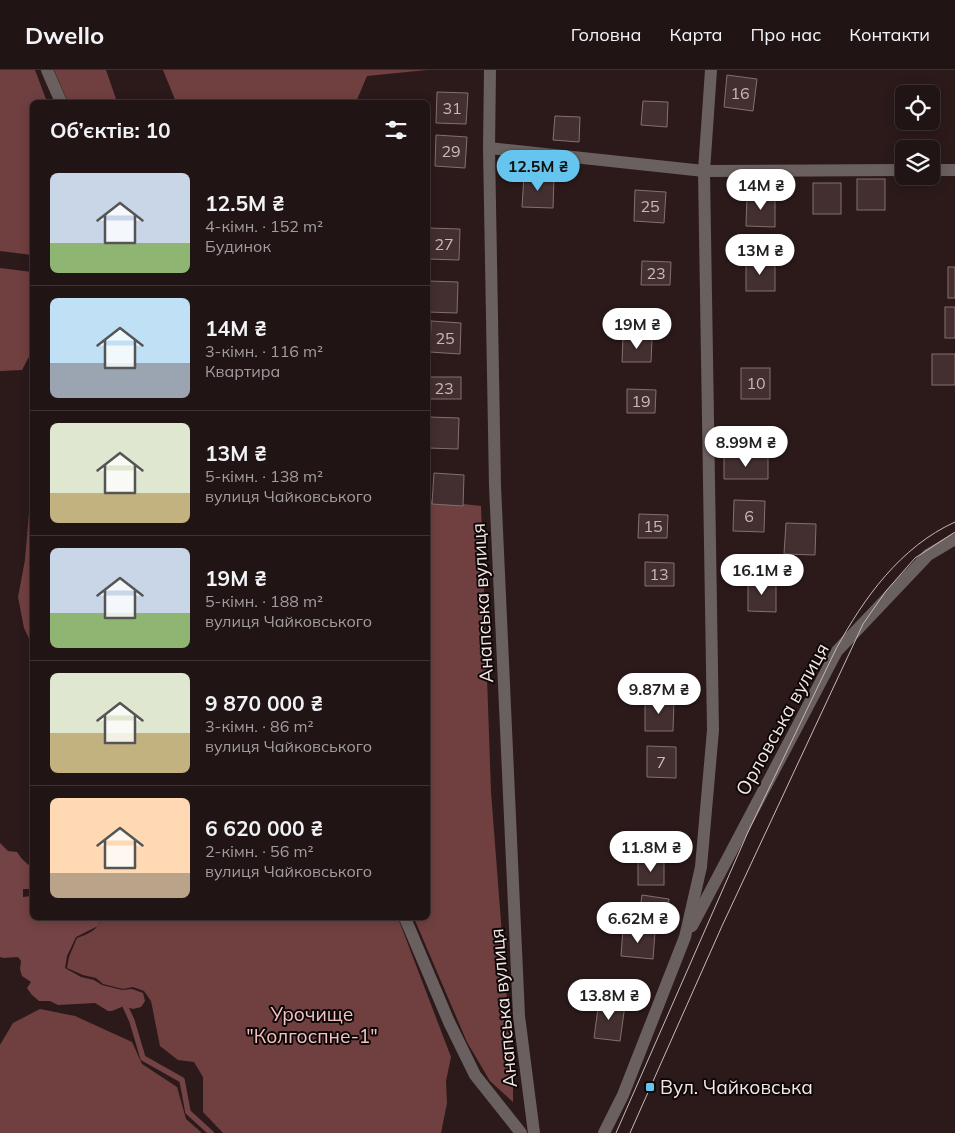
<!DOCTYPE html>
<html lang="uk">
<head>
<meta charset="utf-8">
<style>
	body { margin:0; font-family:Mulish,sans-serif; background:#291d1d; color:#f1f3f6; height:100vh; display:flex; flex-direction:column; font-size:19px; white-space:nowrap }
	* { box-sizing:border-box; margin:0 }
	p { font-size:16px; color:#a29ea0 }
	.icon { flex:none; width:28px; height:28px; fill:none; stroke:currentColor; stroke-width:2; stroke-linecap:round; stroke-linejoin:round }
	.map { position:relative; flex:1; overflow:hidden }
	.details { position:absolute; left:30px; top:30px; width:400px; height:820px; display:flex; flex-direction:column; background:#211414; border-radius:8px; box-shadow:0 2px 12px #0003,0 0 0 1px #3e3334 }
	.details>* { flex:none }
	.controls { position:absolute; left:895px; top:15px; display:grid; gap:10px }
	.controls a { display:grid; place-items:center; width:45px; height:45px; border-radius:8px; background:#211414; box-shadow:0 2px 12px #0003,0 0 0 1px #3e3334; font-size:25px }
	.price { position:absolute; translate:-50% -42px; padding:0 11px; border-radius:18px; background:#fff; color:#222; font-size:16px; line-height:32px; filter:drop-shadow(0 1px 2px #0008) }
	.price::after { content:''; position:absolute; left:50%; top:30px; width:15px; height:11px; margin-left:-8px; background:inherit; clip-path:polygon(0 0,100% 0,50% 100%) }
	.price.on { background:#65c5ee; color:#111 }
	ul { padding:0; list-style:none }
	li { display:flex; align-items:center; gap:15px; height:125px; padding:0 20px }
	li+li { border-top:1px solid #3e3334 }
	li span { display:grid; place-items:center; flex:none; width:140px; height:100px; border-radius:8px; color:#555 }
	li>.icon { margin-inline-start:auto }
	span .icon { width:60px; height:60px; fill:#fffc; stroke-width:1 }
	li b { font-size:21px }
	h2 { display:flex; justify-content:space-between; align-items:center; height:60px; padding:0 20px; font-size:21px }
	header { display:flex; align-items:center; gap:30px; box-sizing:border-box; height:70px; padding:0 25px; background:#211414; border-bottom:1px solid #3e3334 }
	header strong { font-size:24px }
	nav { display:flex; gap:28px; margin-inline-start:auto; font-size:18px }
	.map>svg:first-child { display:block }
	.forest { fill:#704041 }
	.water { fill:#744345 }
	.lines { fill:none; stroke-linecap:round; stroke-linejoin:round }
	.stream { stroke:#744345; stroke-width:5.5 }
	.building { fill:#432f2f; stroke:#856e6e }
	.street { stroke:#6a6060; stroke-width:12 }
	.tram { stroke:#c6b8b7; stroke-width:1 }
	.poi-dot { fill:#65c5ee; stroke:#0f0808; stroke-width:2 }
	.labels { text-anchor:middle; stroke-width:4; stroke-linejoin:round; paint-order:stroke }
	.number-label { font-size:16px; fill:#c8b9b8 }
	.street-label { font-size:19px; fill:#f4e7e6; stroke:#0f0808 }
	.park-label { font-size:19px; fill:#f5c2c2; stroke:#0f0808 }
	.poi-label { font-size:19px; fill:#f4e7e6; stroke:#0f0808; text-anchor:start }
</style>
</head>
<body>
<header>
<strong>Dwello</strong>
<nav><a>Головна</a><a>Карта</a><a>Про нас</a><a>Контакти</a></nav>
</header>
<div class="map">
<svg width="955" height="1063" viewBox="0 0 955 1063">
	<rect width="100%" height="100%" fill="#2c1a1b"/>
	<g class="forest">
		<path d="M0 0H35L47 32H32V185L0 181Z"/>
		<path d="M54 0H106L117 32H68Z"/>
		<path d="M163 0H427L367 6 356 32H176Z"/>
		<path d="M0 198 32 202V281L22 300 0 301Z"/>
		<path d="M32 407V575L24 558 18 527 25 490Z"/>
		<path d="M428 430 481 436 491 722 513 1008V1032L490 1011 467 972 414 848H428Z"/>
		<path d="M101 848H398L451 987 446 1011 447 1033 441 1063H223L203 1042V1007L194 992 178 990 160 976 151 931 144 921 133 917 123 919 103 914 96 908 83 905 67 898 69 887 77 868C88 864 99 860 101 848Z"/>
		<path d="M40 939 75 946 132 972 142 994 177 1017 186 1049 202 1063H0V975L13 953Z"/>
	</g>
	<path class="water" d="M0 773 8 781 17 782 22 789 32 798V819H23V827L32 826V848L101 849 98 856 76 867 67 886 65 898 81 907 94 910 102 915 122 920 132 919 143 923 145 931 141 937 133 939 124 936 112 941H108L95 933 58 935 50 931H39L32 925 27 918 31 912 22 906 20 899 21 891 18 887 3 888 0 887Z"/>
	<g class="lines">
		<path class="stream" d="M122 929 132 951 143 988 182 1010 188 1042 211 1063"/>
	</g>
	<g class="building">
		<path d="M727 5 757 9 753 41 724 37Z"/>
		<path d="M437 22 468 23 466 54 436 53Z"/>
		<path d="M643 31 668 32 667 57 641 55Z"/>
		<path d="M555 46 580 47 579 72 553 70Z"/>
		<path d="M436 65 467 67 465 98 435 96Z"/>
		<path d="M524 106 554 107 553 138 522 137Z"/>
		<rect x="857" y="109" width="28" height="31"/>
		<rect x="813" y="113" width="28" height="31"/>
		<path d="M635 120 666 122 664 153 634 151Z"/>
		<path d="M747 125 775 126V157L746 156Z"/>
		<path d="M429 158 460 159 459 190 428 189Z"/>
		<rect x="746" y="190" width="29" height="31"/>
		<path d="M642 191 671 192 670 215H641Z"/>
		<rect x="948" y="197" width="7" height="31"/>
		<path d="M428 211 458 212 457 243 428 242Z"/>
		<rect x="945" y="237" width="10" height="31"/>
		<path d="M431 251 461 253 460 284 430 282Z"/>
		<path d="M623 268 652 269 651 292H622Z"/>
		<rect x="932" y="284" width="23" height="31"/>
		<rect x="741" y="298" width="29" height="31"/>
		<rect x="428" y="307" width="33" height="22"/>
		<path d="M627 319 656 320 655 343H627Z"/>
		<path d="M428 347 459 348 458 379 428 378Z"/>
		<path d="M724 386 768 387V409H724Z"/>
		<path d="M434 403 464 405 463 436 432 434Z"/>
		<path d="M734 430 765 431 764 462 733 461Z"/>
		<path d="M639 444 668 445 667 468H638Z"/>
		<path d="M786 453 816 454 815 485 784 484Z"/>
		<path d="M645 492 674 493V516H645Z"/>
		<path d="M748 511H776V542L748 541Z"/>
		<path d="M645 630H674L673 661H645Z"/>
		<path d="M647 676 676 677V708L647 707Z"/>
		<rect x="638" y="791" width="26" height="24"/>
		<path d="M642 825 669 829 666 851 639 847Z"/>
		<path d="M623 859 655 862 653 889 621 886Z"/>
		<path d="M599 931 625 935 620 971 594 968Z"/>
	</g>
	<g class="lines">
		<g class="street">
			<path d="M47 0 61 32"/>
			<path d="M490 0 489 78 495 416 519 946 534 1063"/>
			<path d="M489 78 704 101 904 100"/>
			<path d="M931 100H955"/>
			<path d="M405 848 449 952 475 1005 521 1063"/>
			<path d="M692 856 837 581 928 485 955 469"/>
			<path d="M604 1063 623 1025 685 867 701 797 713 660 704 101 711 0"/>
		</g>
		<g class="tram">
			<path d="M616 1063 748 762 836 579C864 528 900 477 955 452"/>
			<path d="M630 1063 722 856 863 554 886 521 915 488 955 462"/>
		</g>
	</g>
	<rect class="poi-dot" x="645" y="1012" width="10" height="10" rx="2.5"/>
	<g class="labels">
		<g class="number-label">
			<text x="740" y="29">16</text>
			<text x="452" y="44">31</text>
			<text x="451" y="87">29</text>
			<text x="650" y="142">25</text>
			<text x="444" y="180">27</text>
			<text x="656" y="209">23</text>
			<text x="445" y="274">25</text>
			<text x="756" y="319">10</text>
			<text x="444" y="324">23</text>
			<text x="641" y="337">19</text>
			<text x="749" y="452">6</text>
			<text x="653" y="462">15</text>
			<text x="659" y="510">13</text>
			<text x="661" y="698">7</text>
		</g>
		<g class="street-label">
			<text transform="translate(482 533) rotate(-93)" y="7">Анапська вулиця</text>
			<text transform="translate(782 649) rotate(-61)" y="7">Орловська вулиця</text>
			<text transform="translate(503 938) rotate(-95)" y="7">Анапська вулиця</text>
		</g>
		<g class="park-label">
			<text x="312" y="951">Урочище<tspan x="312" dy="22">"Колгоспне-1"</tspan></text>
		</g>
		<g class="poi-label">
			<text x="660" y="1024">Вул. Чайковська</text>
		</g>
	</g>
</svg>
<div class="controls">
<a><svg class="icon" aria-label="locate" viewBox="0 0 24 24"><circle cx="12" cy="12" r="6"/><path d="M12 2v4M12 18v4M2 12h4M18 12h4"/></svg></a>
<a><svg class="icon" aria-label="layers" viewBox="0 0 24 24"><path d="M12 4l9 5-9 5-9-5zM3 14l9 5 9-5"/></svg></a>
</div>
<b class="price on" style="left:538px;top:122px">12.5M ₴</b>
<b class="price" style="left:761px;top:141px">14M ₴</b>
<b class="price" style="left:760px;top:206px">13M ₴</b>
<b class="price" style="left:637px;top:280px">19M ₴</b>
<b class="price" style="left:746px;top:398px">8.99M ₴</b>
<b class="price" style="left:762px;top:526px">16.1M ₴</b>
<b class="price" style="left:659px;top:645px">9.87M ₴</b>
<b class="price" style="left:651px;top:803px">11.8M ₴</b>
<b class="price" style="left:638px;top:874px">6.62M ₴</b>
<b class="price" style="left:609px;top:951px">13.8M ₴</b>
<section class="details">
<h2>Об’єктів: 10<svg class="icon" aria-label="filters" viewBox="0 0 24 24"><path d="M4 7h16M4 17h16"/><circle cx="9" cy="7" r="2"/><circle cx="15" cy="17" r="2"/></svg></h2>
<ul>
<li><span style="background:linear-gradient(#c9d6e8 70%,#8fb573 0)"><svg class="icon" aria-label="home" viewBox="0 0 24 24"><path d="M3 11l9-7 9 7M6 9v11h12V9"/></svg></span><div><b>12.5M ₴</b><p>4-кімн. · 152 m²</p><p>Будинок</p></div></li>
<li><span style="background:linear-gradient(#bfe0f5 65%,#9aa5b1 0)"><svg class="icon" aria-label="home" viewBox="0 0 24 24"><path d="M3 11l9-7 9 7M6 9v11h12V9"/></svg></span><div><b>14M ₴</b><p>3-кімн. · 116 m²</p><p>Квартира</p></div></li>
<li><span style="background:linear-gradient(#dfe7d0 70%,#c2b280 0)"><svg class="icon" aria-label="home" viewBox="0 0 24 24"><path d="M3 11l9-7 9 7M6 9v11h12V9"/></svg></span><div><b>13M ₴</b><p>5-кімн. · 138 m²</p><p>вулиця Чайковського</p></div></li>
<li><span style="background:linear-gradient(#c9d6e8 65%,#8fb573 0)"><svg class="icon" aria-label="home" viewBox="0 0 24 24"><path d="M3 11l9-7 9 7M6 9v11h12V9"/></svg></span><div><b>19M ₴</b><p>5-кімн. · 188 m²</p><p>вулиця Чайковського</p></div></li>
<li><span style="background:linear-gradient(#dfe7d0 60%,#c2b280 0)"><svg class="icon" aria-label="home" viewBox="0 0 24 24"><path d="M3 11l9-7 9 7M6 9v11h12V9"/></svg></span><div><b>9 870 000 ₴</b><p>3-кімн. · 86 m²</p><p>вулиця Чайковського</p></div></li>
<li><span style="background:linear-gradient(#ffd9b3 75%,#b9a48a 0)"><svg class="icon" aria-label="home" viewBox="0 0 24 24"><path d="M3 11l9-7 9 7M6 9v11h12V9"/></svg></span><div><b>6 620 000 ₴</b><p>2-кімн. · 56 m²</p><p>вулиця Чайковського</p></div></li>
</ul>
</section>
</div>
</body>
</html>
